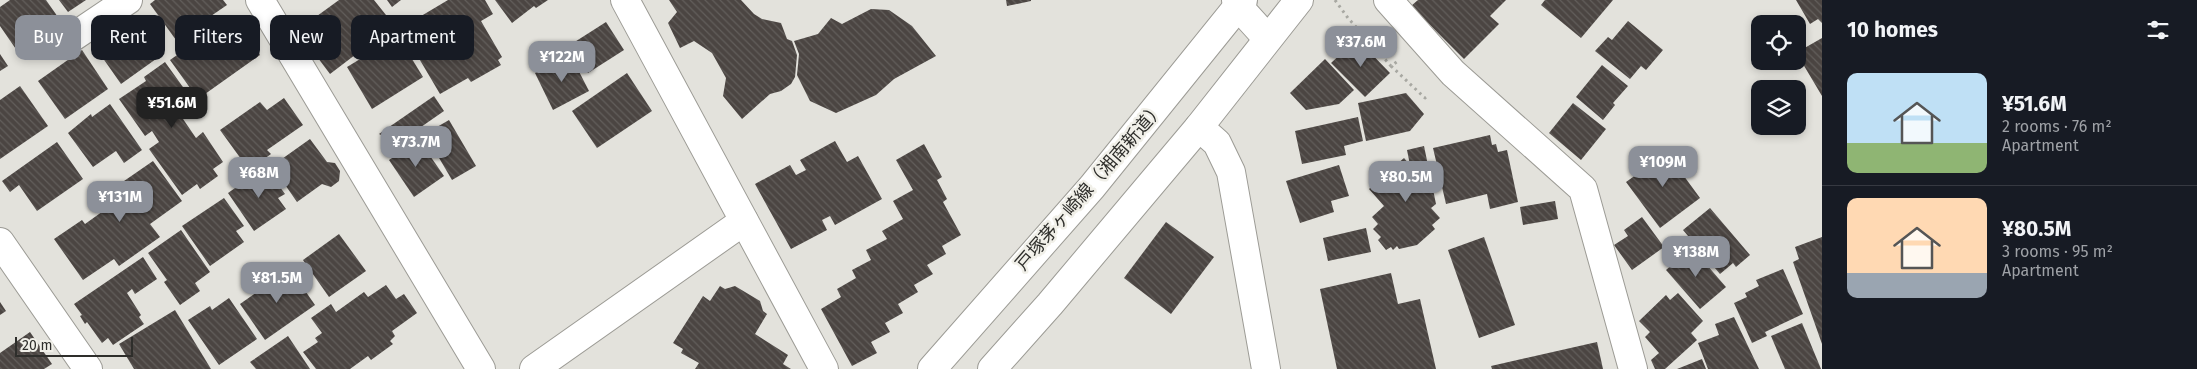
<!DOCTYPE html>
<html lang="en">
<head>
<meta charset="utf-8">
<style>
	body { margin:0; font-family:"Fira Sans","Noto Sans JP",sans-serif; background:#20242c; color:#f1f3f6; height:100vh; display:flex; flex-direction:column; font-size:19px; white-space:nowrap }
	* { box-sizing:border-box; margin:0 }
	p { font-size:16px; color:#9ea1a6 }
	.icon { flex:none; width:28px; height:28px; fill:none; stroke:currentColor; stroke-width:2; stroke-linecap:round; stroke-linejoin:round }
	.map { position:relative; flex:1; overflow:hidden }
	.drawer { display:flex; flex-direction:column; background:#171b24; width:375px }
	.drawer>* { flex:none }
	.banner { position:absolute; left:15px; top:15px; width:475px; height:45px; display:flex; gap:10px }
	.tools { position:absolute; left:1751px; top:15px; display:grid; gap:10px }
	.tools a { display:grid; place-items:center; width:55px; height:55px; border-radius:10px; background:#171b24; box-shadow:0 2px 8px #0003; font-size:25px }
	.scale { position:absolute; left:15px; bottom:12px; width:118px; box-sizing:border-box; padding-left:5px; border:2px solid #2e2e2b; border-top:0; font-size:14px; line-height:18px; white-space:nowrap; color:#2e2e2b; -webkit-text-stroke:4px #f1f0e9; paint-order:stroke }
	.price { position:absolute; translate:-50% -42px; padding:0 11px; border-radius:10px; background:#8c9099; color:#fff; font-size:16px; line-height:32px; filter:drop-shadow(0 1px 2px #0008) }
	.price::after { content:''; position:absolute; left:50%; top:30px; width:15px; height:11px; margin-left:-8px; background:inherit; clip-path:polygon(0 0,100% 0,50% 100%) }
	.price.active { background:#222; color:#fff }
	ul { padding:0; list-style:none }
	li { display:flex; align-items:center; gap:15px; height:125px; padding:0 25px }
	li+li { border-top:1px solid #363941 }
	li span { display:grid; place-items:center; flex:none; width:140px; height:100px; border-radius:10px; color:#555 }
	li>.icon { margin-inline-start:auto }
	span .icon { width:60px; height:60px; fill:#fffc; stroke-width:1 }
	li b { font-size:21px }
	h2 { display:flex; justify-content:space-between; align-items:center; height:60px; padding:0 25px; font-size:21px }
	.chip { padding:0 18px; border-radius:10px; background:#171b24; box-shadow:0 2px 8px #0003; font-size:18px; line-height:45px }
	.chip.active { background:#8c9099; color:#fff }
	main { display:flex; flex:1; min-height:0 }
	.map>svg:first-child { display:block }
	.building { fill:url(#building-back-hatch) }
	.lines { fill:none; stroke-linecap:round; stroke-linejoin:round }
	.minor-casing { stroke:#9c9b95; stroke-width:30 }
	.major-casing { stroke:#9c9b95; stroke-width:30 }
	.path { stroke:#a8a8a2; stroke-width:3; stroke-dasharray:2.5 4; stroke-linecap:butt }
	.minor { stroke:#fff; stroke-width:28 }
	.major { stroke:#fff; stroke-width:28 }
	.labels { text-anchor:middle; stroke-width:5; stroke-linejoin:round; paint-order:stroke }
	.street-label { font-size:18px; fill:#2e2e2b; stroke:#f1f0e9 }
</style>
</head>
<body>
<main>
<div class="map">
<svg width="1822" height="369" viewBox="0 0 1822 369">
	<defs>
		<pattern id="building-back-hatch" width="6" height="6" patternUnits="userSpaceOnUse" patternTransform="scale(1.25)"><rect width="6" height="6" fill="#4b4542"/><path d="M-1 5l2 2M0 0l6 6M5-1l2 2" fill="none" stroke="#625e5b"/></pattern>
	</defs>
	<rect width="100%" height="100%" fill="#e3e2dc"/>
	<g class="building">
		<path d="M10 0H46L60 20 34 38 37 42 20 55 0 26V7Z"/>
		<path d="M59 0H86L68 12Z"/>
		<path d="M155 0H223L227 5 176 40 150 4Z"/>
		<path d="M339 0H374L386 15 364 31 372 42 330 74 306 42 315 35 306 24Z"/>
		<path d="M387 0H401L392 7Z"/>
		<path d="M448 0H485L493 14 481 21 502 57 498 60 501 65 471 82 468 78 440 94 401 28Z"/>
		<path d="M495 0H548L536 8 534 6 512 23Z"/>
		<path d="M669 0H741L754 14 762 19 781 23 787 39 792 41 797 55 795 77 791 84 781 91 770 94 742 119 723 96 726 78 712 53 694 41 680 48 668 23 677 12Z"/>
		<path d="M1006 0H1031V1L1007 6Z"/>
		<path d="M1418 0H1506L1490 16 1499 24 1464 59 1411 6Z"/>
		<path d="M1545 0H1613L1581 38 1541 5Z"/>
		<path d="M1796 0H1822V23L1818 19 1810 24Z"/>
		<path d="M871 9 889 10 912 26 936 56 894 79 876 95 836 113 810 101 797 75 799 54 794 41 818 34 831 18 842 24Z"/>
		<path d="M137 16 163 54 121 84 100 54 104 52 98 43Z"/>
		<path d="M1628 21 1663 50 1646 70 1641 66 1630 79 1595 51 1608 37 1612 40Z"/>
		<path d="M606 22 624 50 588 73 570 45Z"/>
		<path d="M241 28 260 55 198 99 170 60 207 34 216 46Z"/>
		<path d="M398 36 423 77 372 109 347 67Z"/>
		<path d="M1822 38V96L1800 59 1805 56 1801 50Z"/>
		<path d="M1357 39 1390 73 1365 97 1331 63Z"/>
		<path d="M82 50 108 89 65 119 38 81Z"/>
		<path d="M0 54 8 66 0 71Z"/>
		<path d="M571 56 589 91 553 110 535 73Z"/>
		<path d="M1325 59 1354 90 1339 104 1306 110 1290 93Z"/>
		<path d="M165 62 198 108 183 119 196 138 203 132 223 162 213 169 218 176 200 189 197 184 182 195 149 149 159 142 152 131 145 136 119 99 146 81 144 77Z"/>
		<path d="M1602 65 1628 86 1613 103 1615 105 1603 120 1576 97Z"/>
		<path d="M627 73 652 111 597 148 572 111Z"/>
		<path d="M20 86 48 126 0 159V100Z"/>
		<path d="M1406 93 1424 114 1410 131 1366 141 1358 103Z"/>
		<path d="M434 96 444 111 398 143 379 134Z"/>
		<path d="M284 98 303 125 267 150 271 154 249 170 220 130 260 102 267 110Z"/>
		<path d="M1573 103 1606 129 1581 160 1549 133Z"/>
		<path d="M110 104 142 150 124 163 116 151 93 167 68 133 91 114 92 117Z"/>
		<path d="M1358 117 1363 141 1344 146 1346 155 1302 164 1295 131Z"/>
		<path d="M449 120 476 166 452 180 425 134Z"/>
		<path d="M1490 135 1492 145 1496 144 1498 152 1507 150 1518 202 1490 209 1487 194 1446 204 1433 148Z"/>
		<path d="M310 139 327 162 335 163 340 171 339 181 331 187 322 184 297 202 272 166Z"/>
		<path d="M419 140 444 176 414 197 389 160Z"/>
		<path d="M835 141 847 162 858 156 882 199 835 225 830 216 822 220 827 230 791 249 755 184 790 165 796 175 806 170 800 160Z"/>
		<path d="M57 142 83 179 37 211 19 185 10 192 2 181Z"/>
		<path d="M924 144 942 177 937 180 947 199 943 202 961 235 942 246 946 254 927 265 933 274 914 285 918 292 898 304 903 313 885 323 890 332 871 342 877 353 852 366 821 309 841 297 837 289 856 278 852 270 871 260 866 250 887 239 882 231 903 219 893 201 913 190 896 160Z"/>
		<path d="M1424 146 1436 204 1431 208 1440 218 1432 225 1435 229 1417 245 1399 249 1397 246 1393 250 1391 247 1386 250 1378 240 1381 237 1373 229 1378 224 1372 217 1384 206 1369 189 1404 158 1410 165 1407 150Z"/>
		<path d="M1662 146 1700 198 1660 228 1626 182 1647 167 1642 160Z"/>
		<path d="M153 161 182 201 150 224 160 237 119 266 114 259 83 280 54 239 82 220 85 224 106 209 98 199Z"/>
		<path d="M1339 165 1349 196 1331 201 1334 212 1300 223 1286 181Z"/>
		<path d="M265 167 285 194 278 198 286 209 254 231 228 193Z"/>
		<path d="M224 198 244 226 236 231 244 242 210 266 182 226Z"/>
		<path d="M1555 201 1558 219 1523 225 1520 207Z"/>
		<path d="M1710 208 1750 255 1736 267 1733 263 1720 274 1683 230Z"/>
		<path d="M1642 217 1664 247 1632 270 1614 245 1628 236 1624 230Z"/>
		<path d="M1166 222 1214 257 1171 314 1124 278Z"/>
		<path d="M1366 228 1371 252 1328 261 1323 238Z"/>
		<path d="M181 230 210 272 195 283 200 291 180 305 164 282 167 280 148 253Z"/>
		<path d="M339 234 366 271 329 297 303 260Z"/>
		<path d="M1484 237 1515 325 1479 338 1448 250Z"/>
		<path d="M1822 237V344L1793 262 1799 259 1795 247Z"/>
		<path d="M1692 248 1726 287 1700 309 1666 270Z"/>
		<path d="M143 257 157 279 135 294 132 289 127 293 141 315 139 317 144 324 113 345 108 338 102 343 87 322 85 324 80 316 82 315 74 304Z"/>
		<path d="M290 269 315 305 265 340 240 304Z"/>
		<path d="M1783 269 1803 314 1765 332 1767 336 1752 343 1734 303 1747 297 1745 293 1759 286 1756 280Z"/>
		<path d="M1391 273 1398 304 1420 299 1436 369H1337L1320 289Z"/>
		<path d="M386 285 396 299 404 294 417 313 392 331 395 336 390 341 393 344 371 360 368 356 350 369H316L303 352 318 342 315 338 322 333 311 318 331 304 336 312 364 292 368 297Z"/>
		<path d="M720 286 725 289 735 286 760 301 763 311 767 314 755 334 788 355 783 364 791 369H695L699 363 681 353 683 349 673 343 703 296 710 301Z"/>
		<path d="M1678 293 1703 321 1691 333 1697 340 1665 369H1655L1651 360 1659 353 1645 337 1650 332 1639 321 1666 295 1670 300Z"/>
		<path d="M229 298 257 339 219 365 188 320 210 306 212 310Z"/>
		<path d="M0 302 6 311 0 315Z"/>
		<path d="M175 310 211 369H134L119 344Z"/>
		<path d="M1734 317 1759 369H1708L1698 343 1719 335 1715 324Z"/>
		<path d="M1802 323 1821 369H1785L1771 336Z"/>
		<path d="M30 332 52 364 44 369H0V353Z"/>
		<path d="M288 336 310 369H256L250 362Z"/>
		<path d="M1597 342 1603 369H1492L1491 366Z"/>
		<path d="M1702 359 1706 369H1677Z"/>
	</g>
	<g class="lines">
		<g class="minor-casing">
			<g id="minor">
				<path d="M260 0 481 369"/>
				<path d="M625 0 824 369"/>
				<path d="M1236 0 1238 6 1267 38"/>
				<path d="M1388 0 1453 73 1583 189 1633 369"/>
				<path d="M64 43 128 0"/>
				<path d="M1199 127 1217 143 1231 172 1266 369"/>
				<path d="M0 242 88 369"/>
				<path d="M534 369 744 221"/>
			</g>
		</g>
		<g class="major-casing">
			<g id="major">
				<path d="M932 369 1092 187 1243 0"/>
				<path d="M992 369 1050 304 1199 127 1299 0"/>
			</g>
		</g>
		<g class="path">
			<path d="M1335 0 1348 18 1391 66 1398 61"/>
			<path d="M1391 66 1425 98 1427 96"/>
		</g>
		<use href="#minor" class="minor"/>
		<use href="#major" class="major"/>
	</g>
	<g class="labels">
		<g class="street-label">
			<text transform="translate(1090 186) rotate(-49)" y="6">戸塚茅ヶ崎線（湘南新道）</text>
		</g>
	</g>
</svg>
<div class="tools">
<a><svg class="icon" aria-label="locate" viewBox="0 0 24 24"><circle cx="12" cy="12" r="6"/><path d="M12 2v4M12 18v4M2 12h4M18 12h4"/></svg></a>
<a><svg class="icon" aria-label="layers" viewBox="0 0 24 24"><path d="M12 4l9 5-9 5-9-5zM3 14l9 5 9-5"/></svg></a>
</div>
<div class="scale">20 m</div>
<b class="price" style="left:1361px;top:68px">¥37.6M</b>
<b class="price" style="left:562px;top:83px">¥122M</b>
<b class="price active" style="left:172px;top:129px">¥51.6M</b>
<b class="price" style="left:416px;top:168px">¥73.7M</b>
<b class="price" style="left:1663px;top:188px">¥109M</b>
<b class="price" style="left:259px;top:199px">¥68M</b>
<b class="price" style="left:1406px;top:203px">¥80.5M</b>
<b class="price" style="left:120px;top:223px">¥131M</b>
<b class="price" style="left:1696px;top:278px">¥138M</b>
<b class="price" style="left:277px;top:304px">¥81.5M</b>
<div class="banner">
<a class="chip active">Buy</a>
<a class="chip">Rent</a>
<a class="chip">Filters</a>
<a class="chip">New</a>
<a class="chip">Apartment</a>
</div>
</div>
<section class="drawer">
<h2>10 homes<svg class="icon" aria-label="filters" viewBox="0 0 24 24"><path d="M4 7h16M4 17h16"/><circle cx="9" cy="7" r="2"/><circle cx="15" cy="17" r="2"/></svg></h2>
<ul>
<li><span style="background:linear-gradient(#bfe0f5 70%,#8fb573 0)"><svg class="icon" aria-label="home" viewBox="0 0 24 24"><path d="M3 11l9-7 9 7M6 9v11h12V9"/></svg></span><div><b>¥51.6M</b><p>2 rooms · 76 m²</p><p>Apartment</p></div></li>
<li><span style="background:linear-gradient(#ffd9b3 75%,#9aa5b1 0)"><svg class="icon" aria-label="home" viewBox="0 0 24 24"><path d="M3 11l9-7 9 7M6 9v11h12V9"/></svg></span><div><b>¥80.5M</b><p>3 rooms · 95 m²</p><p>Apartment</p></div></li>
</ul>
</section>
</main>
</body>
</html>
